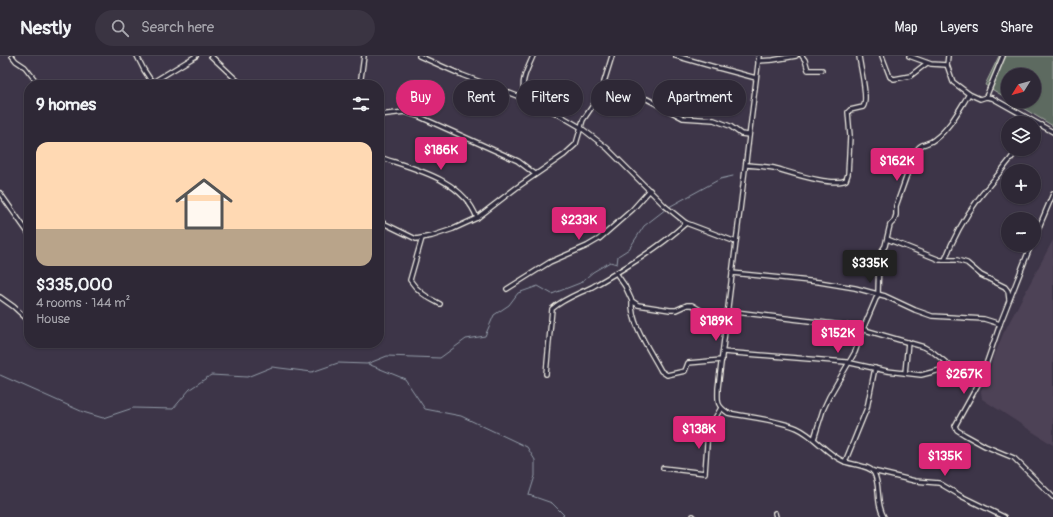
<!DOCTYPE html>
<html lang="en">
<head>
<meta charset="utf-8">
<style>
	body { margin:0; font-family:Pangolin,sans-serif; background:#3a3442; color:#f1f3f6; height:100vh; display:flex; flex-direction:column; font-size:15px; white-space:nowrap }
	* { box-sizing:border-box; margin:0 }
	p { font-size:13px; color:#a7a6ad }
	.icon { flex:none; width:22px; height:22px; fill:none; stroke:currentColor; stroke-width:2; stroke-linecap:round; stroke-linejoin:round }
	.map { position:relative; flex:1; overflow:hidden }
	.sheet { position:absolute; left:24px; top:24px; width:360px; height:268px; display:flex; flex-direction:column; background:#2e2836; border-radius:16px; box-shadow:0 1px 3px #0004,0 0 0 1px #494451 }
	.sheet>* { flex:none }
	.banner { position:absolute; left:396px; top:24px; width:380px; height:36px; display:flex; gap:8px }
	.needle { width:26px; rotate:233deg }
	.tools { position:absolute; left:1001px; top:12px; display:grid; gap:8px }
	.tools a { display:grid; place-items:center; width:40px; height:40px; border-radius:50%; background:#2e2836; box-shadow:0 1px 3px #0004,0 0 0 1px #494451; font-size:20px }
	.price { position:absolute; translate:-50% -34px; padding:0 9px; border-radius:4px; background:#db2777; color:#fff; font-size:13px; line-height:26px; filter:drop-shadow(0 1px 2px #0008) }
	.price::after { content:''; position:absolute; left:50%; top:24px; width:12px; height:9px; margin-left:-6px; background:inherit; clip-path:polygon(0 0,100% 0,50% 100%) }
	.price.on { background:#222; color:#fff }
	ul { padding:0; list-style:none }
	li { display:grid; align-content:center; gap:8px; height:212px; padding:0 12px }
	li+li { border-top:1px solid #494451 }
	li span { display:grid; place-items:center; height:124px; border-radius:12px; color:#555 }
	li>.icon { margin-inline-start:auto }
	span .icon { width:72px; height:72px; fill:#fffc; stroke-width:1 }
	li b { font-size:17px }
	h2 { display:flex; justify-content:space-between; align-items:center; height:48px; padding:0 12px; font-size:17px }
	.pill { padding:0 14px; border-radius:18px; background:#2e2836; box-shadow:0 1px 3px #0004,0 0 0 1px #494451; font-size:14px; line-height:36px }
	.pill.on { background:#db2777; color:#fff }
	header { display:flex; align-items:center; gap:24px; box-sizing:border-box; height:56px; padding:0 20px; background:#2e2836; border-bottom:1px solid #494451 }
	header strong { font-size:19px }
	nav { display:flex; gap:22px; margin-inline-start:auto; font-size:14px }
	.search { width:280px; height:36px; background:#3a3442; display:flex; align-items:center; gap:10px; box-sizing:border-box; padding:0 14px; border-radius:22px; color:#a7a6ad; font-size:15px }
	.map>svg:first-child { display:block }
	.built { fill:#4e4256 }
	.green { fill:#5d6b61; stroke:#a8aea4 }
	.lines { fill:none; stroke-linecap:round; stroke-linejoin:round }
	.stream { stroke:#939ca8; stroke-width:1 }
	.minor-casing { stroke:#f4f1e8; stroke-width:6 }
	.minor { stroke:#2f2a3d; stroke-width:3.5 }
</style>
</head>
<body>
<header>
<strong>Nestly</strong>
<div class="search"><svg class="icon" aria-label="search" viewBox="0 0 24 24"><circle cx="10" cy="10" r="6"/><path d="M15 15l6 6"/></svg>Search here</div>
<nav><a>Map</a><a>Layers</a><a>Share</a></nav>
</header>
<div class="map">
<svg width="1053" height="461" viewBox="0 0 1053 461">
	<rect width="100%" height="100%" fill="#3d3548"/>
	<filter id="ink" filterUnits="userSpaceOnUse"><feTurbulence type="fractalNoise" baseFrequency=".025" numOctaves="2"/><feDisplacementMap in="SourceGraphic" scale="8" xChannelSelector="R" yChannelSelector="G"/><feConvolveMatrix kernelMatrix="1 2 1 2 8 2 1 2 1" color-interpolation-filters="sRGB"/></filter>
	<g filter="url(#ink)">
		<path class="built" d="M1053 184V389L982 343 981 335 1003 278Z"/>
		<path class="green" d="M999 0H1053V70L1011 45H1034V19H1008V43L985 29Z"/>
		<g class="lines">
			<g class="stream">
				<path d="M669 151 720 123 733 120"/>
				<path d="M368 308 405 323 425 353 461 360 527 391 535 404V420L529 439 552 447 564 459 561 461"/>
				<path d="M0 319 83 356 103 362 133 352 173 353 190 333 211 319 247 321 272 311 312 316 338 307 367 308 387 300 440 302 466 283 485 280 494 259 509 249 518 237 538 230 552 238 580 227 593 216 610 206 617 208 618 200 629 193 644 170 666 153"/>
			</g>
			<g class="minor-casing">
				<g id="minor">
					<path d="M12 0 16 5 25 11 39 29"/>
					<path d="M137 0 144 14 152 26"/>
					<path d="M211 0 242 29"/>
					<path d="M419 0 462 19 525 43 556 57 580 71 607 92 665 150 686 167 736 186"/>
					<path d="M676 0 711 10 756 22"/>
					<path d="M759 0 718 332C718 346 716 349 728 357 748 361 779 364 797 372 815 380 825 397 843 405 851 409 870 409 874 417 881 430 875 446 884 461"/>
					<path d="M802 0 805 4 808 14H822"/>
					<path d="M882 0 890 21 894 23 910 20 927 7"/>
					<path d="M909 0 931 8 947 9"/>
					<path d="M948 0 947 9 953 26 969 38 980 43 986 41 992 42 1053 76"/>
					<path d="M758 5 773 4 796 0"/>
					<path d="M148 29 196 0"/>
					<path d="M360 29 364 0"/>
					<path d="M986 41 1003 0"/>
					<path d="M647 43 683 62 714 64 730 70 741 78 749 79"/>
					<path d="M530 44C516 31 527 15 533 0"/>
					<path d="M379 59 405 56 420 61 518 105 535 118"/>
					<path d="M1034 72 1041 69"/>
					<path d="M379 101C414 113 463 123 477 162"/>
					<path d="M746 109C755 110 765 110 774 112 789 116 832 131 846 124L848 118 850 80 848 56 850 54 863 51C869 43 860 11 859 0"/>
					<path d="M0 137 29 178"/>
					<path d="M379 165 416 183 432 180 453 173 477 162 516 132 564 99 576 88 583 64 600 39 612 0"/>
					<path d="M422 182 410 224C417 235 427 242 440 248"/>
					<path d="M887 183 940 204H957L967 207 981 219 1005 231 1008 235 1009 243"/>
					<path d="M1034 183 1053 138"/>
					<path d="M1031 189 1000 268 981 323 955 370 957 374 965 379 985 390 1014 402 1053 441"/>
					<path d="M945 204C953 182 965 161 979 142 992 125 1006 110 1018 93"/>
					<path d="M616 217 625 230 632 245 638 249 670 254H676L687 249H692L702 255 712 259 718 261 727 260"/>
					<path d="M732 217 819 226 855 232 885 240 915 254 932 260 984 263 1000 268"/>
					<path d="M507 233 550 206 587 190 599 183 632 154 650 134"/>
					<path d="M0 241 14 251 29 265"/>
					<path d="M632 245C630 267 651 296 661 315L667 319 685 315 688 307 722 304"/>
					<path d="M727 255 851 270 924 291 933 296 953 312 980 327"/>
					<path d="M723 296 846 306 887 315 921 319 952 311"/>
					<path d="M905 317 908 286"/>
					<path d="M546 318 552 253C563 243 578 238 592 231 625 212 658 193 686 167"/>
					<path d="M814 383 823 354 829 341 855 296 863 273 878 238 879 199 885 190 890 169 894 165 896 159V150L914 99C921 84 926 91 935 83 950 72 959 54 969 38"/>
					<path d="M845 406 867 352 875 312"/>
					<path d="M663 412 705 417 708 374 721 352"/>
					<path d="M873 415 915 425 939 427 961 440 1004 461"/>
					<path d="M775 457 776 461"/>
					<path d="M693 460V461"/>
				</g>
			</g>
			<use href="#minor" class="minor"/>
		</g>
	</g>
</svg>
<div class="tools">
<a><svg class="needle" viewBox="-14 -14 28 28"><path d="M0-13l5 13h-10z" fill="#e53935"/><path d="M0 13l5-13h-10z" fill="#a7a6ad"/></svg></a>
<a><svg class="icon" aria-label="layers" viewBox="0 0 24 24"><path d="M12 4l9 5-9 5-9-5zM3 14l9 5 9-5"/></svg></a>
<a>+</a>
<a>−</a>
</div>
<b class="price" style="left:441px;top:115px">$186K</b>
<b class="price" style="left:897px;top:126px">$162K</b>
<b class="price" style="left:579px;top:185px">$233K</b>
<b class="price on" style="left:870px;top:228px">$335K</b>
<b class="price" style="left:716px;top:286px">$189K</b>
<b class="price" style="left:838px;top:298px">$152K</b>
<b class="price" style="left:964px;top:339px">$267K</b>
<b class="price" style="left:699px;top:394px">$138K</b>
<b class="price" style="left:945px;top:421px">$135K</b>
<div class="banner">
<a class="pill on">Buy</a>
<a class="pill">Rent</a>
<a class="pill">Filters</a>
<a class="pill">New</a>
<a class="pill">Apartment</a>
</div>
<section class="sheet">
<h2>9 homes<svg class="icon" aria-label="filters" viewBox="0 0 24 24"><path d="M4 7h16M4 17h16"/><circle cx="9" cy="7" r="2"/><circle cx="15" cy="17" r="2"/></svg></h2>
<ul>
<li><span style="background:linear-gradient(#ffd9b3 70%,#b9a48a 0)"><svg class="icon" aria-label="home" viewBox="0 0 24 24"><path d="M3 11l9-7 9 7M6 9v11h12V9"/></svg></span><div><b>$335,000</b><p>4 rooms · 144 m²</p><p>House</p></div></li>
</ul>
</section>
</div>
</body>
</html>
